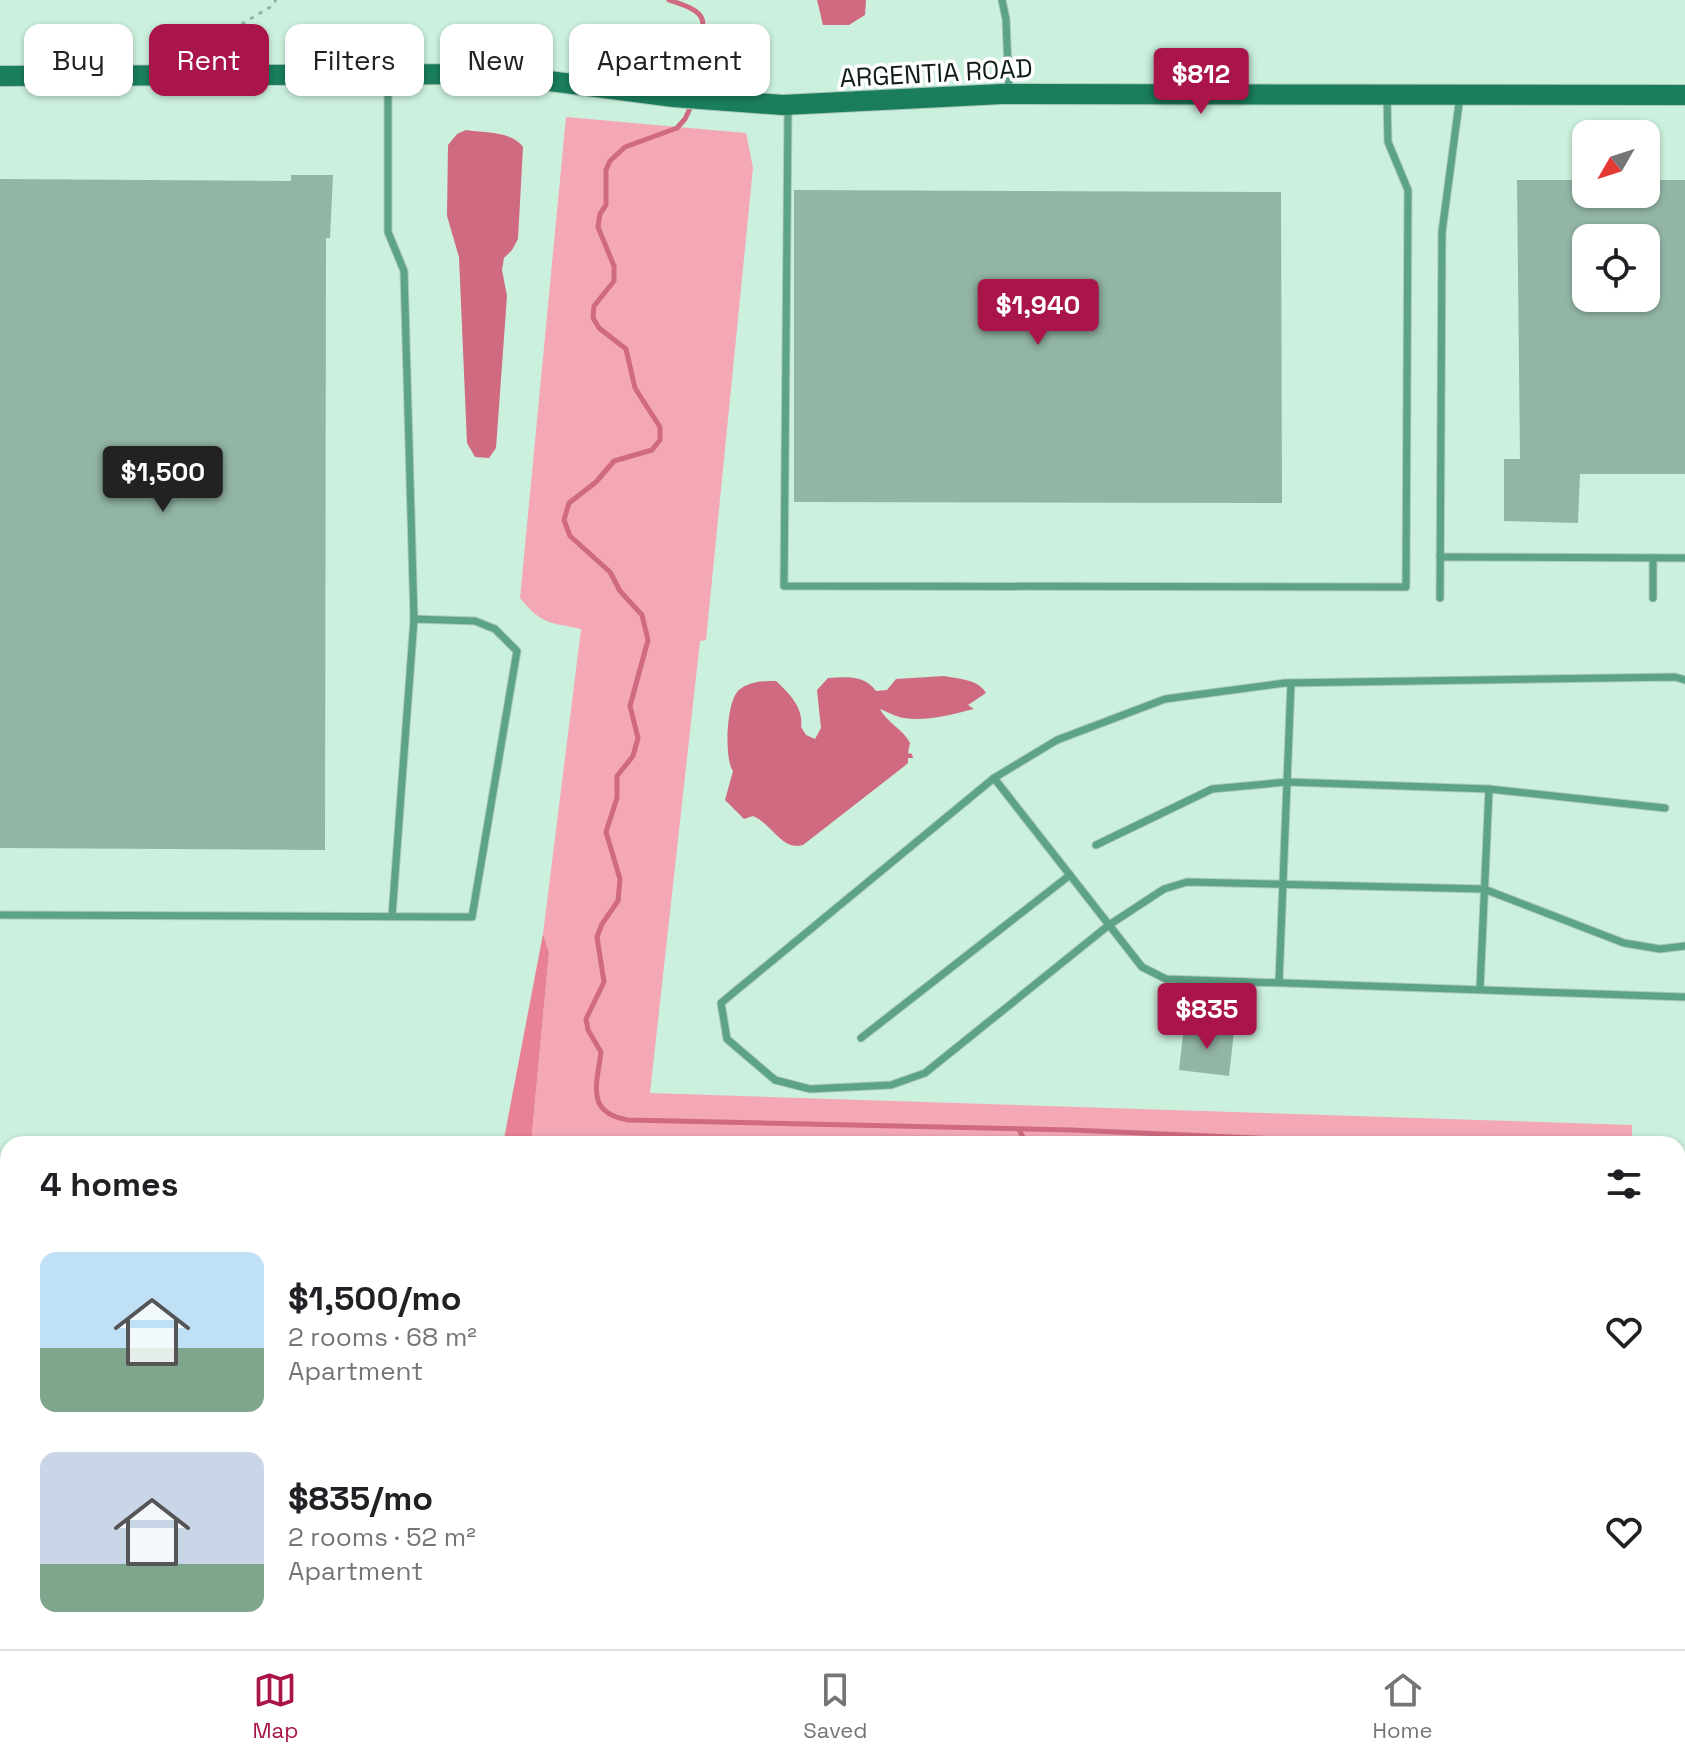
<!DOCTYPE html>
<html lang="en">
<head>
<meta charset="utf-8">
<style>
	body { margin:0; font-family:"Space Grotesk",sans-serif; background:#f2f2f2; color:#202124; height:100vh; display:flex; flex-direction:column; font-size:30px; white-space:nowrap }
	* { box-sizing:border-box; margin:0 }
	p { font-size:26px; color:#757577 }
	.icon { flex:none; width:44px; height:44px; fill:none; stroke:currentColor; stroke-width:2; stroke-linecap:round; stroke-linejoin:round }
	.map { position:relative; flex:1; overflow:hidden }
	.side { position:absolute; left:0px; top:1136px; width:1686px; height:514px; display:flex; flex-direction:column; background:#fff; border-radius:24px 24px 0 0; box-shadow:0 2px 6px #0004 }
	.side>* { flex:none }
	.guide { position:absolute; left:24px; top:24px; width:800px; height:72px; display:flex; gap:16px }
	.needle { width:52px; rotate:231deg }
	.buttons { position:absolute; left:1572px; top:120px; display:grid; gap:16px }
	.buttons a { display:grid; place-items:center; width:88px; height:88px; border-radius:16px; background:#fff; box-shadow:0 2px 6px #0004; font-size:40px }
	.price { position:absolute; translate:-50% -68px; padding:0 18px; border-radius:8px; background:#a9154a; color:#fff; font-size:26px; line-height:52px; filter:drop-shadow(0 2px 4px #0008) }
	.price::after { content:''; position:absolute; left:50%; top:48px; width:24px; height:18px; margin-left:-12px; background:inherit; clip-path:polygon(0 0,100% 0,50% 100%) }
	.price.active { background:#222; color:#fff }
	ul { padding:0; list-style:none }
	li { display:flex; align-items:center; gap:24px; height:200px; padding:0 40px }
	li span { display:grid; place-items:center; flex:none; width:224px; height:160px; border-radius:16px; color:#555 }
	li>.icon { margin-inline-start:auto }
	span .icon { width:96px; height:96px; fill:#fffc; stroke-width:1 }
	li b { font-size:34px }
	h2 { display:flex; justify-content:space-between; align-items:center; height:96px; padding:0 40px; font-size:34px }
	.pill { padding:0 28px; border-radius:16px; background:#fff; box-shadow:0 2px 6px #0004; font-size:28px; line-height:72px }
	.pill.active { background:#a9154a; color:#fff }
	.menu { display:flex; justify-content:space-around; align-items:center; height:112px; border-top:2px solid #e0e0e0; background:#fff; font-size:22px; color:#757577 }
	.menu a { display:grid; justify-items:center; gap:4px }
	.menu .active { color:#a9154a }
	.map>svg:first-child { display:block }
	.green { fill:#f4a8b6 }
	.forest { fill:#e98196 }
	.water { fill:#cf6a80 }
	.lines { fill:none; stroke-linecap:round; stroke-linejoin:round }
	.stream { stroke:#cf6a80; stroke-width:5 }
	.building { fill:#92b5a4; fill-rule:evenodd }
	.lane-casing { stroke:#abcabb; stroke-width:9 }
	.secondary-casing { stroke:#abcabb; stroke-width:22 }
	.path { stroke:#94b1a2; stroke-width:3; stroke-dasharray:4 6; stroke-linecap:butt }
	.lane { stroke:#5da386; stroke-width:7 }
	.secondary { stroke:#1a7d5c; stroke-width:20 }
	.labels { text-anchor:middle; stroke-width:7; stroke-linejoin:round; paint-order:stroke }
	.street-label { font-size:26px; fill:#121f19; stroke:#fff }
</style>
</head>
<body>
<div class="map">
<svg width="1685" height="1649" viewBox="0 0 1685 1649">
	<rect width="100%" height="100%" fill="#ccf0de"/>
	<g class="green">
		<path d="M566 117 746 133 753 168 706 640 700 641 650 1093 1632 1125V1144H531L549 952 543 934 581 629C549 622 542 625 520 598Z"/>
		<path d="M1678 1164 1685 1165V1649H968L978 1642H1678Z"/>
		<path d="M8 1641 410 1642 458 1649H0V1642Z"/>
	</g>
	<path class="forest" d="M543 934 549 952 531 1144H503Z"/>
	<g class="water">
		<path d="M817 0H866L865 15 849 25H823Z"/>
		<path d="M466 130C484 133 512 131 523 147L518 239 512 250 504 258 502 270 507 296 496 448 489 458 475 457 467 443 459 257 447 216 448 145 457 134Z"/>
		<path d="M944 676C959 679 978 679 986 693L968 705 974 709C954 714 926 722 904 718 896 717 888 712 880 709 886 722 903 729 910 743L908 753 912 754 913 758H908V763L902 768 803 845C782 851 772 824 753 816L744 819 725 800 733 771C724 759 726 701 739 690 750 681 763 681 776 681 789 693 804 708 801 727L806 735 815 739 821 728 817 690 828 678C847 677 864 675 876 691L887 690 896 679Z"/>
	</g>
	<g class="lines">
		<g class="stream">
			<path d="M669 0C683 5 710 11 701 31 698 38 694 42 692 49 689 64 690 78 693 94"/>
			<path d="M692 104 685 119 677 128 625 147 610 161 606 170V205L600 214 598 227 614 266V281L594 306 593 318 599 328 626 349 635 388 660 427V440L652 450 614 461 596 482 569 503 564 520 570 536 610 572 620 591 642 615 648 640 630 706 638 738 633 756 617 776V798L606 832 620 879 618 901 602 924 597 937 604 982 586 1019 588 1030 601 1052C597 1084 585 1113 628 1120L1072 1130 1396 1144"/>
			<path d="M1019 1129 1026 1144"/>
			<path d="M1607 1642 1610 1649"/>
			<path d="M1070 1649 1073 1642"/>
		</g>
	</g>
	<g class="building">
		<path d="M291 175H333L330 238H326L325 850 0 848V179L291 181Z"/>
		<path d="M1517 180H1586V194H1646V180H1685V474H1580L1578 523 1504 521V459H1520ZM1586 238H1646V298H1586Z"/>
		<path d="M794 190 1281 192 1282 503 794 502Z"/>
		<path d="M1184 1026 1234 1031 1229 1076 1179 1070Z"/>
	</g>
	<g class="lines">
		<g class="lane-casing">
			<g id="lane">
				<path d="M1002 0 1006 19 1009 93"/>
				<path d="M388 76V232L404 271 414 619"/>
				<path d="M788 108 784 586 1406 587 1408 190 1388 142 1387 97"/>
				<path d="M1440 557 1685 558"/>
				<path d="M1440 598 1442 232 1460 96"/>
				<path d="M1653 598V558"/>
				<path d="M1685 680 1675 677 1285 683 1165 699 1057 740 994 778 721 1003 727 1039 775 1080 810 1089 891 1085 925 1073 1109 925 1164 889 1187 882 1484 889 1624 943 1660 949 1685 946"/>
				<path d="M994 778 1142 967 1166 979 1685 997"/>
				<path d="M1096 845 1212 789 1287 782 1489 789 1665 808"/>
				<path d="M0 915 472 917 517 651 495 629 475 621 414 619 392 916"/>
				<path d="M1279 982 1291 683"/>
				<path d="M1480 988 1489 789"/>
				<path d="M861 1038 1070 875"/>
			</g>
		</g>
		<g class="secondary-casing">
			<path id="secondary" d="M0 76 494 74 674 97 783 105 1002 94 1685 95"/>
		</g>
		<path class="path" d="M166 38 215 40 272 6 276 0"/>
		<use href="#lane" class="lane"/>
		<use href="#secondary" class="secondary"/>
	</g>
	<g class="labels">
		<g class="street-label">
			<text transform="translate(936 73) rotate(-3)" y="9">ARGENTIA ROAD</text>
		</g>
	</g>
</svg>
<div class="buttons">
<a><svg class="needle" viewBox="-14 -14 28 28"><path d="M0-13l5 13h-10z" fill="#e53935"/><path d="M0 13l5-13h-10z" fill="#757577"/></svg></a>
<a><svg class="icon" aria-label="locate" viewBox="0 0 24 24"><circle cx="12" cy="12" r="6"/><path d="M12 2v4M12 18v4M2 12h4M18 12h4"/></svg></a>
</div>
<b class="price" style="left:1201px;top:116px">$812</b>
<b class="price" style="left:1038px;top:347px">$1,940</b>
<b class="price active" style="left:163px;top:514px">$1,500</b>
<b class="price" style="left:1207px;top:1051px">$835</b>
<div class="guide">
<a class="pill">Buy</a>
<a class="pill active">Rent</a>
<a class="pill">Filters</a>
<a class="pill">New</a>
<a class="pill">Apartment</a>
</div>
<section class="side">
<h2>4 homes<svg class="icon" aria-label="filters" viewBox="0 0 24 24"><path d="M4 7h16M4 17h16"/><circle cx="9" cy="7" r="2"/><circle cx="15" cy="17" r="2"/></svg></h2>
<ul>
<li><span style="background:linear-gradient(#bfe0f5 60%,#7fa58c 0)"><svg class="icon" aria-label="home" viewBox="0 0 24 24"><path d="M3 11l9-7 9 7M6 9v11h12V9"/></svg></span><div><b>$1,500/mo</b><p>2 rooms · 68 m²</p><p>Apartment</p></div><svg class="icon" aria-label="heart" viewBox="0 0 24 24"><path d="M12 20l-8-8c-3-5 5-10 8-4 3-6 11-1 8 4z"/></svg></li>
<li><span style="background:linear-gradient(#c9d6e8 70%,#7fa58c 0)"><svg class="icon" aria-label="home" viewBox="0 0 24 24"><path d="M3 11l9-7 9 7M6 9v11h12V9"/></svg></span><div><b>$835/mo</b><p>2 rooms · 52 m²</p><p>Apartment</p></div><svg class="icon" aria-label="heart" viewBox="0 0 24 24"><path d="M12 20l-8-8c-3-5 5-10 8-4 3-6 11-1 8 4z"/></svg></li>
</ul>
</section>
</div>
<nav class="menu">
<a class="active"><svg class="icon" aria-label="map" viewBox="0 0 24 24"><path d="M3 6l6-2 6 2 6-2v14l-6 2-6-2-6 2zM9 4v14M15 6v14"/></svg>Map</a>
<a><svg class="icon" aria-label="saved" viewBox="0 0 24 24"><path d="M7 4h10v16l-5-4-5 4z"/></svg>Saved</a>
<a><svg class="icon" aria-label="home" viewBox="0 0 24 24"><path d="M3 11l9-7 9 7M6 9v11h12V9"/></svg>Home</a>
</nav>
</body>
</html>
